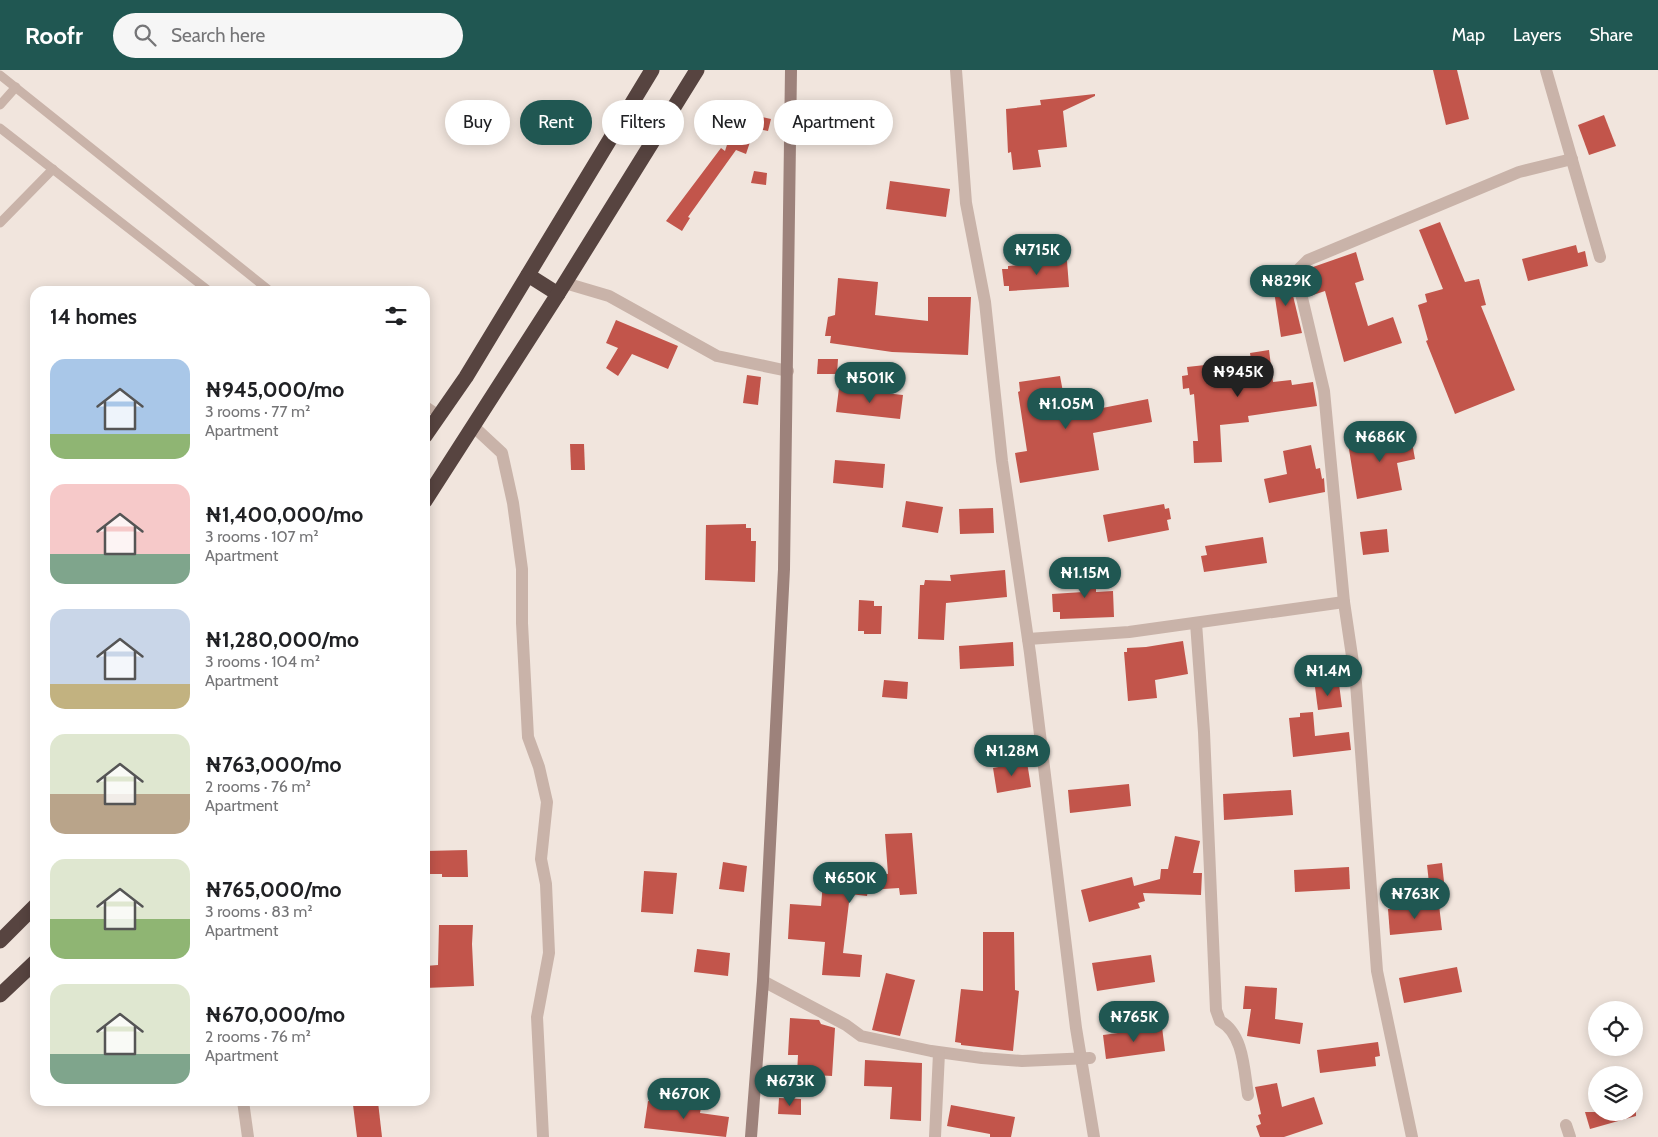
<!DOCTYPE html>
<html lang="en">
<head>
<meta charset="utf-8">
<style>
	body { margin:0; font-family:Cabin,sans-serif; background:#f6f6f6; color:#202124; height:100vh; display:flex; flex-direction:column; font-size:19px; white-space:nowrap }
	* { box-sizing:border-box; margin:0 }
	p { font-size:16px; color:#757577 }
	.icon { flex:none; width:28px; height:28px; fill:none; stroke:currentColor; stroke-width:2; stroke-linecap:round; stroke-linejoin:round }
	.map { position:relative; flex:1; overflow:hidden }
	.drawer { position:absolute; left:30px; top:216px; width:400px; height:820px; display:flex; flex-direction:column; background:#fff; border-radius:15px; box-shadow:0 2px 12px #0003 }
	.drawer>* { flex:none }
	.guide { position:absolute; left:445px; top:30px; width:475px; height:45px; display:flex; gap:10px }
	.tools { position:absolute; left:1588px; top:931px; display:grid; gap:10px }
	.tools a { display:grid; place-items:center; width:55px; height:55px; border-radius:50%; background:#fff; box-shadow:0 2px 12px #0003; font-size:25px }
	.price { position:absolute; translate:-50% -42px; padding:0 11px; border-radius:18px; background:#205752; color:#fff; font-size:16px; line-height:32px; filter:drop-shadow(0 1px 2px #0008) }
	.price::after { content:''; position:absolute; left:50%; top:30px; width:15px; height:11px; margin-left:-8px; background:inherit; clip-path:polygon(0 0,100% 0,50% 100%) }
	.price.active { background:#222; color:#fff }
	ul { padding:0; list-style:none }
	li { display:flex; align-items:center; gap:15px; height:125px; padding:0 20px }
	li span { display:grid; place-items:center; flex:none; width:140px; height:100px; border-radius:15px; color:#555 }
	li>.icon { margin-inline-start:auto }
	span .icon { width:60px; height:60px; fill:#fffc; stroke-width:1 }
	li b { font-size:21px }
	h2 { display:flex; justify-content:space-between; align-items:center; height:60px; padding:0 20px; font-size:21px }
	.pill { padding:0 18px; border-radius:22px; background:#fff; box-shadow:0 2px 12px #0003; font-size:18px; line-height:45px }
	.pill.active { background:#205752; color:#fff }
	header { display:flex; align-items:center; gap:30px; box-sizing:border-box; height:70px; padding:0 25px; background:#205752; color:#fff }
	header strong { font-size:24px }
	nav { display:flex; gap:28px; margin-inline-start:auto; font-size:18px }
	.search { width:350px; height:45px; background:#f6f6f6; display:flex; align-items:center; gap:12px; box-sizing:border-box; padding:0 18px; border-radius:28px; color:#757577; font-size:19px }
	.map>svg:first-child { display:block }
	.building { fill:#c2554b }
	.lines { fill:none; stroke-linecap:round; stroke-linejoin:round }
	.lane { stroke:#c9b3a9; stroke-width:9 }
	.street { stroke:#c9b3a9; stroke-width:12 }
	.secondary { stroke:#9d827b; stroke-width:12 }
	.highway { stroke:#574440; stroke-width:15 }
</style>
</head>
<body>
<header>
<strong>Roofr</strong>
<div class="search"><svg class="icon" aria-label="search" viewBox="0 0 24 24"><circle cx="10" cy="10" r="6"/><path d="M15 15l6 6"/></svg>Search here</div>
<nav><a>Map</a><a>Layers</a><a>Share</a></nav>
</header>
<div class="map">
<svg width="1658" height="1067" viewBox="0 0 1658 1067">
	<rect width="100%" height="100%" fill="#f1e5dd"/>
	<g class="building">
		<path d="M1433 0H1457L1469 49 1446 55Z"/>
		<path d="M1095 24V26L1063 41 1067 77 1038 80 1041 97 1013 100 1011 82 1008 83 1006 39 1041 35 1040 30Z"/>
		<path d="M753 45 771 49 768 61 750 57Z"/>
		<path d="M1604 45 1616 76 1589 85 1578 55Z"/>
		<path d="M733 56 753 63 746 84 736 80 688 147 690 148 682 161 666 151 721 78 725 81Z"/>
		<path d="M754 101 767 103 766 115 751 113Z"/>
		<path d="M890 111 950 119 946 147 886 139Z"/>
		<path d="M1440 152 1465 212 1479 209 1486 235 1481 236 1515 320 1455 344 1426 271 1428 270 1418 235 1427 232 1425 224 1443 219 1419 160Z"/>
		<path d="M1576 175 1578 183 1585 181 1588 196 1528 211 1522 189Z"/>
		<path d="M1356 182 1364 210 1355 213 1368 256 1393 247 1402 273 1344 292 1325 221 1310 226 1305 205 1313 197Z"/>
		<path d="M1067 191 1069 217 1009 221V216H1004L1002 199H1008V196Z"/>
		<path d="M1288 205 1302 263 1281 267 1272 208Z"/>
		<path d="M838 208 878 212 875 245 928 251V227H971L968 285 892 282 830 273 831 266H825L828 247 835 245Z"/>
		<path d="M616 250 678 276 668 299 632 284 618 306 606 298 618 278 606 273Z"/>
		<path d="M1269 280 1273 312 1291 310 1292 315 1313 312 1317 336 1248 346 1249 352 1220 355 1222 392 1194 393 1193 371H1198L1194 324 1190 325 1189 318 1183 319 1182 306 1188 305 1187 297 1251 290 1250 283Z"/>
		<path d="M818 289H838L837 304H817Z"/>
		<path d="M747 305 761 307 758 335 743 333Z"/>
		<path d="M1060 306 1066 338 1086 335 1087 341 1148 329 1152 352 1093 363 1099 400 1020 413 1015 383 1027 381 1018 322 1020 321 1019 312Z"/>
		<path d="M839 318 903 325 900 349 836 342Z"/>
		<path d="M1410 361 1415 389 1397 393 1402 420 1357 429 1348 373Z"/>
		<path d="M570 374H584L585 400H571Z"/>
		<path d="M1311 375 1316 399 1320 398 1322 409 1324 408 1325 422 1269 433 1264 409 1287 404 1283 381Z"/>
		<path d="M835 390 885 394 883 418 833 413Z"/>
		<path d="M906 431 943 437 938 463 902 457Z"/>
		<path d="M1164 434 1165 439 1169 438 1171 449 1167 450 1169 460 1108 472 1103 445Z"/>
		<path d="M993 438 994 463 960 464 959 439Z"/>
		<path d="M746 454V458H751V471H756L755 512 705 510 706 455Z"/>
		<path d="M1387 459 1389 482 1363 485 1360 462Z"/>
		<path d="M1263 467 1267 493 1204 502 1201 486 1207 485 1205 476Z"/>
		<path d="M1084 491H1096V522L1113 521 1114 547 1060 549V542H1053L1052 524 1083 522Z"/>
		<path d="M1005 500 1007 527 946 533 944 570 918 569 920 515H924L925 510 951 511 950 505Z"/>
		<path d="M859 530 874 531V536H882L881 564H864V561H858Z"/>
		<path d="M1183 571 1188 604 1155 610 1157 628 1128 631 1124 582H1127V578L1146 577Z"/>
		<path d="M1013 572 1014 596 960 599 959 576Z"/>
		<path d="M884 610 908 612 907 629 882 627Z"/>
		<path d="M1339 614 1342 637 1318 640 1315 617Z"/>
		<path d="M1313 642 1315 666 1349 662 1351 680 1293 687 1289 648 1300 647V643Z"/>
		<path d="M1027 692 1031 717 997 723 993 698Z"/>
		<path d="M1129 714 1131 736 1070 743 1068 720Z"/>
		<path d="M1291 720 1293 745 1224 750 1223 724Z"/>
		<path d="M912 763 917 824 900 825 899 818 868 820 867 826 850 824 843 883 862 885 860 907 822 905 825 872 788 869 790 834 821 836 823 812H817L819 797 888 804 885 764Z"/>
		<path d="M1175 766 1200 771 1193 803H1202L1201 825 1143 823 1145 831 1138 833 1140 838 1089 852 1081 820 1132 807 1134 816 1160 809 1161 799H1168Z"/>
		<path d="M467 780 468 807H442V804H425V781Z"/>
		<path d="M723 792 747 796 744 822 719 819Z"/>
		<path d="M1442 793 1445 821 1430 822 1427 795Z"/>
		<path d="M1349 797 1350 819 1295 822 1294 800Z"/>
		<path d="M644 801 677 803 673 844 641 842Z"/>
		<path d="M1439 835 1442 860 1390 865 1388 839Z"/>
		<path d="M439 855H473L472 874 474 916 425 918V896L438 895Z"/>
		<path d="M983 862H1014L1015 920 1019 921 1013 981 961 975V973L955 972 961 919 983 921Z"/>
		<path d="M697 879 730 883 728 906 694 902Z"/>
		<path d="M1151 885 1155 912 1097 921 1092 893Z"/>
		<path d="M1457 897 1462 922 1404 933 1399 908Z"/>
		<path d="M886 903 915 910 900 966 872 960Z"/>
		<path d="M1245 916 1277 918 1275 949 1303 953 1300 974 1247 966 1251 939H1243Z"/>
		<path d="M790 948 819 950 821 954 835 958 832 1006 797 1004 798 985H788Z"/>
		<path d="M1162 957 1165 981 1106 989 1103 965Z"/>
		<path d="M1378 972 1380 986 1375 987 1376 996 1320 1003 1317 980Z"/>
		<path d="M865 990 922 993 921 1051 890 1049 892 1017 864 1016Z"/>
		<path d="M1277 1013 1282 1037 1314 1027 1323 1054 1284 1067H1260L1256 1056 1261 1054 1258 1045 1261 1044 1255 1017Z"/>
		<path d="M779 1028 801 1029V1045L778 1044Z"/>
		<path d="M648 1031 701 1038 700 1043 729 1047 726 1067 644 1058Z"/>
		<path d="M378 1032 382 1067H357L353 1035Z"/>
		<path d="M951 1035 1015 1047 1011 1067H990V1064L947 1056Z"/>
		<path d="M1585 1042H1636V1046L1590 1059Z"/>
	</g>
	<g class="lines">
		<g class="lane">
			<path d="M0 5 270 221"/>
			<path d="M0 35 16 17"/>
			<path d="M0 58 209 221"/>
			<path d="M0 153 53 99"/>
			<path d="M425 335 440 345"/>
		</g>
		<g class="street">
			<path d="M956 0 966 133 985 232 1002 391 1030 583 1076 958 1094 1067"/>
			<path d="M1546 0 1600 187"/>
			<path d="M565 213 609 226 717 286 788 301"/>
			<path d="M474 357 502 383 513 433 522 499V553L528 667 539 697 547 732 541 789 546 814 549 883 537 947 543 1067"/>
			<path d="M1196 553 1204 662 1216 940 1220 951C1244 964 1244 1001 1248 1025"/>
			<path d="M1028 569 1129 562 1344 532"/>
			<path d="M763 911 846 955 861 966 931 981 982 988 1022 991 1090 988"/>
			<path d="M243 1031 248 1067"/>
			<path d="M1566 1055 1570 1067"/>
			<path d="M935 1067 939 983"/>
			<path d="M1412 1067 1377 901 1356 613 1344 532 1324 321 1296 202 1308 190 1519 102 1572 89"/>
		</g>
		<path class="secondary" d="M751 1067 763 911 784 499 791 0"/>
		<g class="highway">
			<path d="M528 205 558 224"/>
			<path d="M425 366 466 307 652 0"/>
			<path d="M425 431 558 224 697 0"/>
			<path d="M0 871 35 836"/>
			<path d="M0 925 35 892"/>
		</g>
	</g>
</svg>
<div class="tools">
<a><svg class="icon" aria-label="locate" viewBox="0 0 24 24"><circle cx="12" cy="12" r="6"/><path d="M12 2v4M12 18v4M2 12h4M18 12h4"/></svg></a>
<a><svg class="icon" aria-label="layers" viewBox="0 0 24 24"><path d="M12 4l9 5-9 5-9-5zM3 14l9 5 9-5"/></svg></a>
</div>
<b class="price" style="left:1037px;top:206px">₦715K</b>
<b class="price" style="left:1286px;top:237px">₦829K</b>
<b class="price active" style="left:1238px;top:328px">₦945K</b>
<b class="price" style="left:870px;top:334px">₦501K</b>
<b class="price" style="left:1066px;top:360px">₦1.05M</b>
<b class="price" style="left:1380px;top:393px">₦686K</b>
<b class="price" style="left:1085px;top:529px">₦1.15M</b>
<b class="price" style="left:1328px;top:627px">₦1.4M</b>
<b class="price" style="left:1012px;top:707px">₦1.28M</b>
<b class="price" style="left:850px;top:834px">₦650K</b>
<b class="price" style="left:1415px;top:850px">₦763K</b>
<b class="price" style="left:1134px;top:973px">₦765K</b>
<b class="price" style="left:790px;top:1037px">₦673K</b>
<b class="price" style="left:684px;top:1050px">₦670K</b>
<div class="guide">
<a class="pill">Buy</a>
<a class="pill active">Rent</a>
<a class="pill">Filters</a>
<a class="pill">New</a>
<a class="pill">Apartment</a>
</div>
<section class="drawer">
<h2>14 homes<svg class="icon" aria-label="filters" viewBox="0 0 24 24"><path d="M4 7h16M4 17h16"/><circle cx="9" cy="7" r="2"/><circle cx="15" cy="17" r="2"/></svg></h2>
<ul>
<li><span style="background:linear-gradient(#a9c7e8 75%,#8fb573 0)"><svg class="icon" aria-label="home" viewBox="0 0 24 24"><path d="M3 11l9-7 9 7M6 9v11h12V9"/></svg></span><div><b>₦945,000/mo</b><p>3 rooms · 77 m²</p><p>Apartment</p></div></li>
<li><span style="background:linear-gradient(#f6c9c9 70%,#7fa58c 0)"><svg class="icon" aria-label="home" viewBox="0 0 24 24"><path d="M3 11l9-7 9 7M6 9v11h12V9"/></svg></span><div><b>₦1,400,000/mo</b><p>3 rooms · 107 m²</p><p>Apartment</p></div></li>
<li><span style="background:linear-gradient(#c9d6e8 75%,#c2b280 0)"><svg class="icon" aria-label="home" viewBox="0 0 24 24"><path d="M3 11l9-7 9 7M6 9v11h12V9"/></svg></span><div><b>₦1,280,000/mo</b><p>3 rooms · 104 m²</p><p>Apartment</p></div></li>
<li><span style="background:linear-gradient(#dfe7d0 60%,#b9a48a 0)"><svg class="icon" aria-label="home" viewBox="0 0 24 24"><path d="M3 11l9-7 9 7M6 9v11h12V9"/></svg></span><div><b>₦763,000/mo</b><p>2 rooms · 76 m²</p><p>Apartment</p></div></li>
<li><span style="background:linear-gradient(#dfe7d0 60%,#8fb573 0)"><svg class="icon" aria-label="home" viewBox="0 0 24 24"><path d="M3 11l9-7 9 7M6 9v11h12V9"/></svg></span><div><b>₦765,000/mo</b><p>3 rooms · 83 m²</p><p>Apartment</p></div></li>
<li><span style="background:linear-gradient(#dfe7d0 70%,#7fa58c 0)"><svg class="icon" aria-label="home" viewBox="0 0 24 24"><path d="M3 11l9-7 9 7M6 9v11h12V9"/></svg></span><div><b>₦670,000/mo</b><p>2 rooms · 76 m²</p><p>Apartment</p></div></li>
</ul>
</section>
</div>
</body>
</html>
